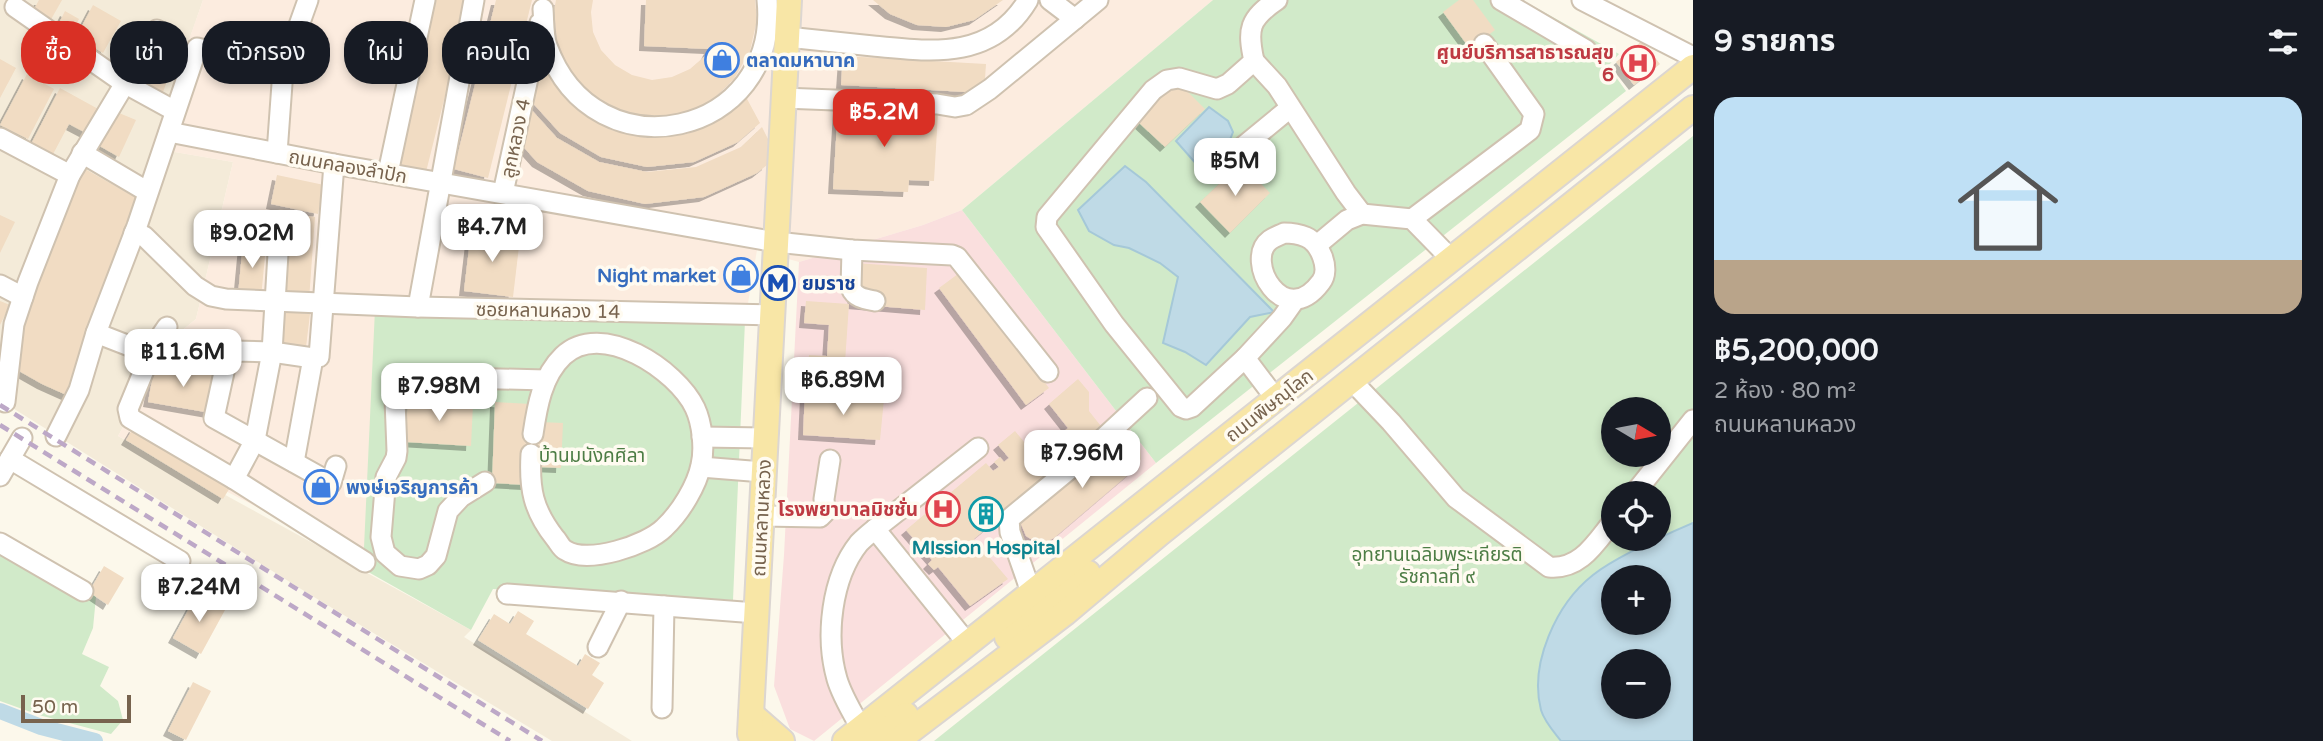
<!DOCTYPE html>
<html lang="th">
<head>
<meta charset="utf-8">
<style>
	body { margin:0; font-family:"Varela Round","Noto Sans Thai",sans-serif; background:#242831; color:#f1f3f6; height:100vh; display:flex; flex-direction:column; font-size:26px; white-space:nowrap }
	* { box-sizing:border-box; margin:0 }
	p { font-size:23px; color:#9ea1a6 }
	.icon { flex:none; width:38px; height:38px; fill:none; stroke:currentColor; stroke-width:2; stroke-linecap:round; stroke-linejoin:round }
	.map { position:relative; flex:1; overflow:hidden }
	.sheet { display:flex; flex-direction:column; background:#171b24; width:630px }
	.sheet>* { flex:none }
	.guide { position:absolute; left:21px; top:21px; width:665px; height:63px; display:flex; gap:14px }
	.needle { width:46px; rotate:100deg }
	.controls { position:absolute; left:1601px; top:397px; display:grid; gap:14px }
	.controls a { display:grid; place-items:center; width:70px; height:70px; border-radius:50%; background:#171b24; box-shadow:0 4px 10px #0003; font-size:35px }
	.scale { position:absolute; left:21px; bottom:18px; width:110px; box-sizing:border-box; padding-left:7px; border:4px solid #77634e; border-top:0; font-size:19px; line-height:24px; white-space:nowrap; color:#77634e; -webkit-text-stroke:5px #fffbf1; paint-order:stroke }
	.price { position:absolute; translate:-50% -60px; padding:0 16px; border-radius:14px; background:#fff; color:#222; font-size:23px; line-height:46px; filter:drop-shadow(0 2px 4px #0008) }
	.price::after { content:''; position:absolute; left:50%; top:42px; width:21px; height:16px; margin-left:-10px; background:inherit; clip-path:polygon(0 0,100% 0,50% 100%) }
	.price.selected { background:#d93025; color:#fff }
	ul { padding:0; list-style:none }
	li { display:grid; align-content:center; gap:14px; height:371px; padding:0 21px }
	li span { display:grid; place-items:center; height:217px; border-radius:21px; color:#555 }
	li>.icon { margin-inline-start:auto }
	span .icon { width:126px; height:126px; fill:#fffc; stroke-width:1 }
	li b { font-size:30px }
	h2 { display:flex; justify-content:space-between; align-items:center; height:84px; padding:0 21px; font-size:30px }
	.pill { padding:0 24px; border-radius:28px; background:#171b24; box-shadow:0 4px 10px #0003; font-size:24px; line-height:63px }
	.pill.selected { background:#d93025; color:#fff }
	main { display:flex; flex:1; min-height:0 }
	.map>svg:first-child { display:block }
	.residential { fill:#f4ebd9 }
	.commercial { fill:#fcecdf }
	.medical { fill:#fadfde }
	.green { fill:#d1eac9; fill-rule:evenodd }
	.water { fill:#bfdae6; stroke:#a5c8d8; stroke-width:2; fill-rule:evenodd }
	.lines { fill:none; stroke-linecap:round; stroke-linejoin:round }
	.canal { stroke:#bfdae6; stroke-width:16 }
	.building { fill:#f1dcc3; filter:url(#shadow) }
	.minor-casing { stroke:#cfc2b0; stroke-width:23 }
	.major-casing { stroke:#dcd6d1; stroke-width:28 }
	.minor { stroke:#fff; stroke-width:19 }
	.major { stroke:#f8e6a6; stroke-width:24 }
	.rail { stroke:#bda8c7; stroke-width:4.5; stroke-dasharray:10 7; stroke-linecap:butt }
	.labels { text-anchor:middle; stroke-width:7; stroke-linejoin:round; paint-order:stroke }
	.health-label { font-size:19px; font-weight:bold; fill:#be3a42; stroke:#fffbf1; text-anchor:end }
	.shop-label { font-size:19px; font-weight:bold; fill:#366cbe; stroke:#fffbf1; text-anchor:start }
	.street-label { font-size:19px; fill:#77634e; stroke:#fffbf1 }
	.transit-label { font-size:19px; font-weight:bold; fill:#164399; stroke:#fffbf1; text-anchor:start }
	.park-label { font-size:19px; fill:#4d7d45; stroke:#fffbf1 }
	.culture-label { font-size:19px; font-weight:bold; fill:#0d838f; stroke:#fffbf1 }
</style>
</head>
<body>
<main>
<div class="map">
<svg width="1693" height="741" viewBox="0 0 1693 741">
	<defs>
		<filter id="shadow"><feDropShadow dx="-5" dy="5" stdDeviation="0" flood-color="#0004"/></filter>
	</defs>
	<rect width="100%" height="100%" fill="#fcf8eb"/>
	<path class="residential" d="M0 0H203L152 148 233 162 196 319 174 337 118 436 471 630 464 637 632 741H552L309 594 0 400Z"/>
	<path class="commercial" d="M203 0H1213L962 210 923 225 799 262 757 250 745 321 365 562 118 436 174 337 196 319 233 162 151 148Z"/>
	<path class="medical" d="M962 210 1156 463 814 741 790 729 774 686 784 555 799 262 923 225Z"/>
	<g class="green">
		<path d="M1213 0H1522L1619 54 1608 66 1626 91 1156 463 962 210Z"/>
		<path d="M1693 136V741H934ZM1614 410H1659V455H1614ZM1614 494H1659V539H1614ZM1614 578H1659V623H1614ZM1614 662H1659V707H1614Z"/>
		<path d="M375 309 745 321 733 600 493 589 471 630 363 569Z"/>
		<path d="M0 540 75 579 96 597 93 628 82 654 109 667 100 686 118 701 123 720 111 734 39 715 0 701Z"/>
	</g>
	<g class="water">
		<path d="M1209 107 1228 121 1233 132C1228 149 1213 158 1198 166L1176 141Z"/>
		<path d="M1125 166 1146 182 1274 312 1250 317 1206 365 1185 352 1163 343 1178 277 1160 263 1129 248 1114 245 1089 231 1078 210Z"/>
		<path d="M1693 523V741H1561C1554 732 1544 721 1541 710 1529 664 1556 604 1593 575 1616 557 1665 535 1693 523ZM1614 578H1659V623H1614ZM1614 662H1659V707H1614Z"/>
	</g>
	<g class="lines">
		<path class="canal" d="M0 711 41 727 95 741"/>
	</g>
	<g class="building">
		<path d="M39 0H62L49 23 32 13Z"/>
		<path d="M434 0H469L425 176 392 168Z"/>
		<path d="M496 0H532L488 178 454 169Z"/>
		<path d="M556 0H593L591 12 593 32 601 50 615 65 632 75 652 80 672 77 690 69 705 56 709 49 644 46 646 0H755L757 20 750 51 734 79 711 101 682 114 650 117 619 110 591 94 570 71 557 41 554 10Z"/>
		<path d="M873 0H1003L974 20 946 27 917 25 890 14Z"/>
		<path d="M1459 0H1473L1495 30 1470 49 1443 12Z"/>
		<path d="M93 5 121 21 103 53 76 37Z"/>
		<path d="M65 11 79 19 70 37 56 29Z"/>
		<path d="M1642 41 1660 64 1634 85 1616 62Z"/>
		<path d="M540 55 552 82 578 111 611 130 649 138 687 134 722 118 746 97 760 123 738 142 694 162 647 167 601 157 560 133 530 100Z"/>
		<path d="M843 56 986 64 984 93 841 85Z"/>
		<path d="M144 58 172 68 163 92 136 83Z"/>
		<path d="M0 59 16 68 0 98Z"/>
		<path d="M27 74 54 89 28 139 0 125Z"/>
		<path d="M1178 82 1205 109 1165 147 1137 121Z"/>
		<path d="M60 88 100 110 88 134 69 124 51 158 30 146Z"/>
		<path d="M528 106 557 138 599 162 647 172 696 167 741 147 762 127 768 139 767 165 757 173 704 197 645 204 588 191 537 162 520 143Z"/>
		<path d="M838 108 938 113 934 181 909 180 908 192 833 189Z"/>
		<path d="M119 113 136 120 119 157 98 145Z"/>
		<path d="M1241 163 1270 193 1230 233 1200 202Z"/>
		<path d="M85 169 140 200 71 397 42 384 12 367 17 326 44 258Z"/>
		<path d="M277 175 324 185 318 214 271 204Z"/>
		<path d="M289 214 315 217 309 300 281 297Z"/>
		<path d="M0 215 15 222 0 253Z"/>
		<path d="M471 232 520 238 513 297 464 291Z"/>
		<path d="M243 243 266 246 261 298 238 295Z"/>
		<path d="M855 263 927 268 925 310 852 304Z"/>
		<path d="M962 271 1049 388 1026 405 939 288Z"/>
		<path d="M0 301 10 305 0 325Z"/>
		<path d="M806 301 849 304 844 377 807 375 809 355 827 356 829 325 804 323Z"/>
		<path d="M284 311 310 314 306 347 279 343Z"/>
		<path d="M163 346 221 354 219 371 161 362Z"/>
		<path d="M155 365 218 376 211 413 148 402Z"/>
		<path d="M1078 379 1089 392V411L1104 430 974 539 1008 579 970 606 938 567 934 570 928 564 932 560 906 530 986 463 993 471 999 467 994 462 1000 457 1004 462 1009 458 998 445 1015 431 1036 456 1068 428 1049 404Z"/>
		<path d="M805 393 884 399 880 440 803 435Z"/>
		<path d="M408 400 473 404 471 446 405 442Z"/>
		<path d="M495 402 531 404 540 422 563 423 561 468 538 467 527 485 492 483Z"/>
		<path d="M134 427 231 486 223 499 126 440Z"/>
		<path d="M1121 434 1133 437 1140 447 1141 459 1135 469 1054 538 1048 541 1036 542 1026 536 1021 524 1022 518Z"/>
		<path d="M104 566 124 578 108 605 89 592Z"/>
		<path d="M197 594 225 610 201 654 173 638Z"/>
		<path d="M518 611 534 621 526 634 578 666 585 654 600 663 592 675 604 683 588 709 478 640 494 614 510 624Z"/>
		<path d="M193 682 211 691 186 740 168 731Z"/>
	</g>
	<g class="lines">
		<g class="minor-casing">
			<g id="minor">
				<path d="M1050 0 1075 19"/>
				<path d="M1501 0 1586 50"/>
				<path d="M1582 0 1693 57"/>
				<path d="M15 7 124 83 175 111"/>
				<path d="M543 9C544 21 543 35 547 46 595 179 781 136 767 0"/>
				<path d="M787 37C816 40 845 43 873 46 933 52 992 60 1028 0"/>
				<path d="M1254 61 1277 86 1346 193 1362 214"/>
				<path d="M783 98 937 104 955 107 966 105 990 89 1098 0"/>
				<path d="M169 132 334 164 776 242 852 250 952 255 957 257 1048 372"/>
				<path d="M0 138 70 175"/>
				<path d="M82 153 148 192"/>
				<path d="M277 153 283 70 308 0"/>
				<path d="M334 164 319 357 313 358 272 352 233 351 228 354 214 418 331 483 336 466"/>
				<path d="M1212 172 1290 108"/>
				<path d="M388 173 425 0"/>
				<path d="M503 193 540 23"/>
				<path d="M1412 219 1530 130 1534 114 1484 44"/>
				<path d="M134 233 144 236 195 286 211 296 226 299 418 307 772 315"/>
				<path d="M1284 233C1291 233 1299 234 1306 237 1320 243 1331 269 1321 282 1284 332 1243 260 1270 240 1274 237 1280 235 1284 233Z"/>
				<path d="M1317 245 1347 220 1362 214 1412 219 1452 260"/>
				<path d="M852 250 851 288C855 298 865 299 875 301"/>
				<path d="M0 285 23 297"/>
				<path d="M418 307 474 0"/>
				<path d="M167 327 154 346 128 409 130 418 234 479 365 562"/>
				<path d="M96 333 150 354"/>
				<path d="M1245 358 1282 318 1294 301"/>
				<path d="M1352 381 1391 422 1456 498 1549 567C1581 570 1596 542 1614 520"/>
				<path d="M1276 399 1245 358 1192 407 1186 409 1181 407 1114 324 1046 227 1047 217 1153 90 1167 80 1179 78 1217 89 1228 84 1254 61C1247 29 1249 19 1277 0"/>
				<path d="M5 402 14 324 28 282 70 175 157 30"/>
				<path d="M56 436 79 390 96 333 137 226 197 48 283 70"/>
				<path d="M702 437 765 438"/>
				<path d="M531 454C529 489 533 510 555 538 558 541 561 548 565 550 587 565 647 545 664 528 681 512 697 485 701 465 705 448 702 423 695 408 677 370 601 319 563 356 542 376 537 407 533 434"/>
				<path d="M10 459 180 561"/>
				<path d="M294 462 313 358"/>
				<path d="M701 467 763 472"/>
				<path d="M0 476 22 438"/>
				<path d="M234 479 255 440 272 352 280 221"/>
				<path d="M485 482 461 497 448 511 436 556 428 565 419 569 400 566 385 553 381 537 386 477 396 458 397 451 395 400 407 383 419 377 546 380"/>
				<path d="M1634 494 1693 420"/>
				<path d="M761 516 820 517 825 512 824 499 830 460"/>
				<path d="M0 543 83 591"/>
				<path d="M1031 592 1010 532 1009 519 1071 468 1147 398"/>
				<path d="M507 594 756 613"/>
				<path d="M967 643 875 529 978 448"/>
				<path d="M598 647 621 601"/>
				<path d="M662 708 664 606"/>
				<path d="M861 728C852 712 842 696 837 679 825 637 831 578 859 543 864 538 870 533 875 529"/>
			</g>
		</g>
		<g class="major-casing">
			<g id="major">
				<path d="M1007 637 1088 573"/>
				<path d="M751 714 782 741"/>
				<path d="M753 741 750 734 789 0"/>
				<path d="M845 741 1693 67"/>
				<path d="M874 741 906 715"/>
				<path d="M897 741 1065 613 1160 533 1693 108"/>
			</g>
		</g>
		<use href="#minor" class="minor"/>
		<use href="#major" class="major"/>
		<g class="rail">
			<path d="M0 405 542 741"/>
			<path d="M0 425 510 741"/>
		</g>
	</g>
	<defs>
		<g id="shop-ring" transform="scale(1.75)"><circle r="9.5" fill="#fffbf1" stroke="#3f7fe0" stroke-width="1.5"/><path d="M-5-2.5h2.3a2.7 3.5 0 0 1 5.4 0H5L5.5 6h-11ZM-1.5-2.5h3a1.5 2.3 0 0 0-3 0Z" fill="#3f7fe0"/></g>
		<g id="hospital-ring" transform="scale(1.75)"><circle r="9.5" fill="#fffbf1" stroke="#e0444e" stroke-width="1.5"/><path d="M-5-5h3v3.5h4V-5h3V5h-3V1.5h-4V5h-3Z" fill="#e0444e"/></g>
		<g id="metro-ring" transform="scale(1.75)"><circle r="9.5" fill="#fffbf1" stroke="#1a4fb4" stroke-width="1.5"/><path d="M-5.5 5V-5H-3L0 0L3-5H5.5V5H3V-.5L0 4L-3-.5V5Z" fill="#1a4fb4"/></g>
		<g id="building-ring" transform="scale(1.75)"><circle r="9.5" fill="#fffbf1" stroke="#0f9aa8" stroke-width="1.5"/><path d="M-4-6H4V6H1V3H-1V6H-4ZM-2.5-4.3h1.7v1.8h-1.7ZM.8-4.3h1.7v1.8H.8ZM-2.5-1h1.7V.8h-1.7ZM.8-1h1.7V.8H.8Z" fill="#0f9aa8"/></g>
	</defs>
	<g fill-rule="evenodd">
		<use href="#shop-ring" x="722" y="60"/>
		<use href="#hospital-ring" x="1638" y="63"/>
		<use href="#shop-ring" x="741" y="275"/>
		<use href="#metro-ring" x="778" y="283"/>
		<use href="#shop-ring" x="321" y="487"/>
		<use href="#hospital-ring" x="943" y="509"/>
		<use href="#building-ring" x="986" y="514"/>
	</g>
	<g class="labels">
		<g class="health-label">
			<text x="1614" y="59">ศูนย์บริการสาธารณสุข<tspan x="1614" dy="22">6</tspan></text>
			<text x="918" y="516">โรงพยาบาลมิชชั่น</text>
		</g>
		<g class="shop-label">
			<text x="746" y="67">ตลาดมหานาค</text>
			<text x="716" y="282" text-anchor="end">Night market</text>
			<text x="346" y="494">พงษ์เจริญการค้า</text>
		</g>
		<g class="street-label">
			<text transform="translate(515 138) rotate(-78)" y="7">ลูกหลวง 4</text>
			<text transform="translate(348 166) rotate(10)" y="7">ถนนคลองลำปัก</text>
			<text transform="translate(548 310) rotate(1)" y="7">ซอยหลานหลวง 14</text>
			<text transform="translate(1269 405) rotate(-38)" y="7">ถนนพิษณุโลก</text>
			<text transform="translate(761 518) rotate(-87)" y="7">ถนนหลานหลวง</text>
		</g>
		<g class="transit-label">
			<text x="802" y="290">ยมราช</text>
		</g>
		<g class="park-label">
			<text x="592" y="462">บ้านมนังคศิลา</text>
			<text x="1437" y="561">อุทยานเฉลิมพระเกียรติ<tspan x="1437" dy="22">รัชกาลที่ ๙</tspan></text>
		</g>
		<g class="culture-label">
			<text x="986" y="554">MIssion Hospital</text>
		</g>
	</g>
</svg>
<div class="controls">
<a><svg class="needle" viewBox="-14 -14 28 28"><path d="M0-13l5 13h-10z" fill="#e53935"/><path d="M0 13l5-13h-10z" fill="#9ea1a6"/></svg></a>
<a><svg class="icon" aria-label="locate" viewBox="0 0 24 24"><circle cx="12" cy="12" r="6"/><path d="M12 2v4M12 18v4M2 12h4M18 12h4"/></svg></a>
<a>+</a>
<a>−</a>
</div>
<div class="scale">50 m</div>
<b class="price selected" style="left:884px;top:149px">฿5.2M</b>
<b class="price" style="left:1235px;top:198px">฿5M</b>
<b class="price" style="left:492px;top:264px">฿4.7M</b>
<b class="price" style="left:252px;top:270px">฿9.02M</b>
<b class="price" style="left:183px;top:389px">฿11.6M</b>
<b class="price" style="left:843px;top:417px">฿6.89M</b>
<b class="price" style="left:439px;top:423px">฿7.98M</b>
<b class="price" style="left:1082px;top:490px">฿7.96M</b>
<b class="price" style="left:199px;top:624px">฿7.24M</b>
<div class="guide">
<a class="pill selected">ซื้อ</a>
<a class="pill">เช่า</a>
<a class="pill">ตัวกรอง</a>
<a class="pill">ใหม่</a>
<a class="pill">คอนโด</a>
</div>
</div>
<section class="sheet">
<h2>9 รายการ<svg class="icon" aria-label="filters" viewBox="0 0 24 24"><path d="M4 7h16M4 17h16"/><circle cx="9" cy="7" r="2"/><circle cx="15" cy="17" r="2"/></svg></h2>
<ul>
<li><span style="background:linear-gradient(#bfe0f5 75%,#b9a48a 0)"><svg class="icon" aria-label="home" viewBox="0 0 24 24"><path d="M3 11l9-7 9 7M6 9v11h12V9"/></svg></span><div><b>฿5,200,000</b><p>2 ห้อง · 80 m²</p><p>ถนนหลานหลวง</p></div></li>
</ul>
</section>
</main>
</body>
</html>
